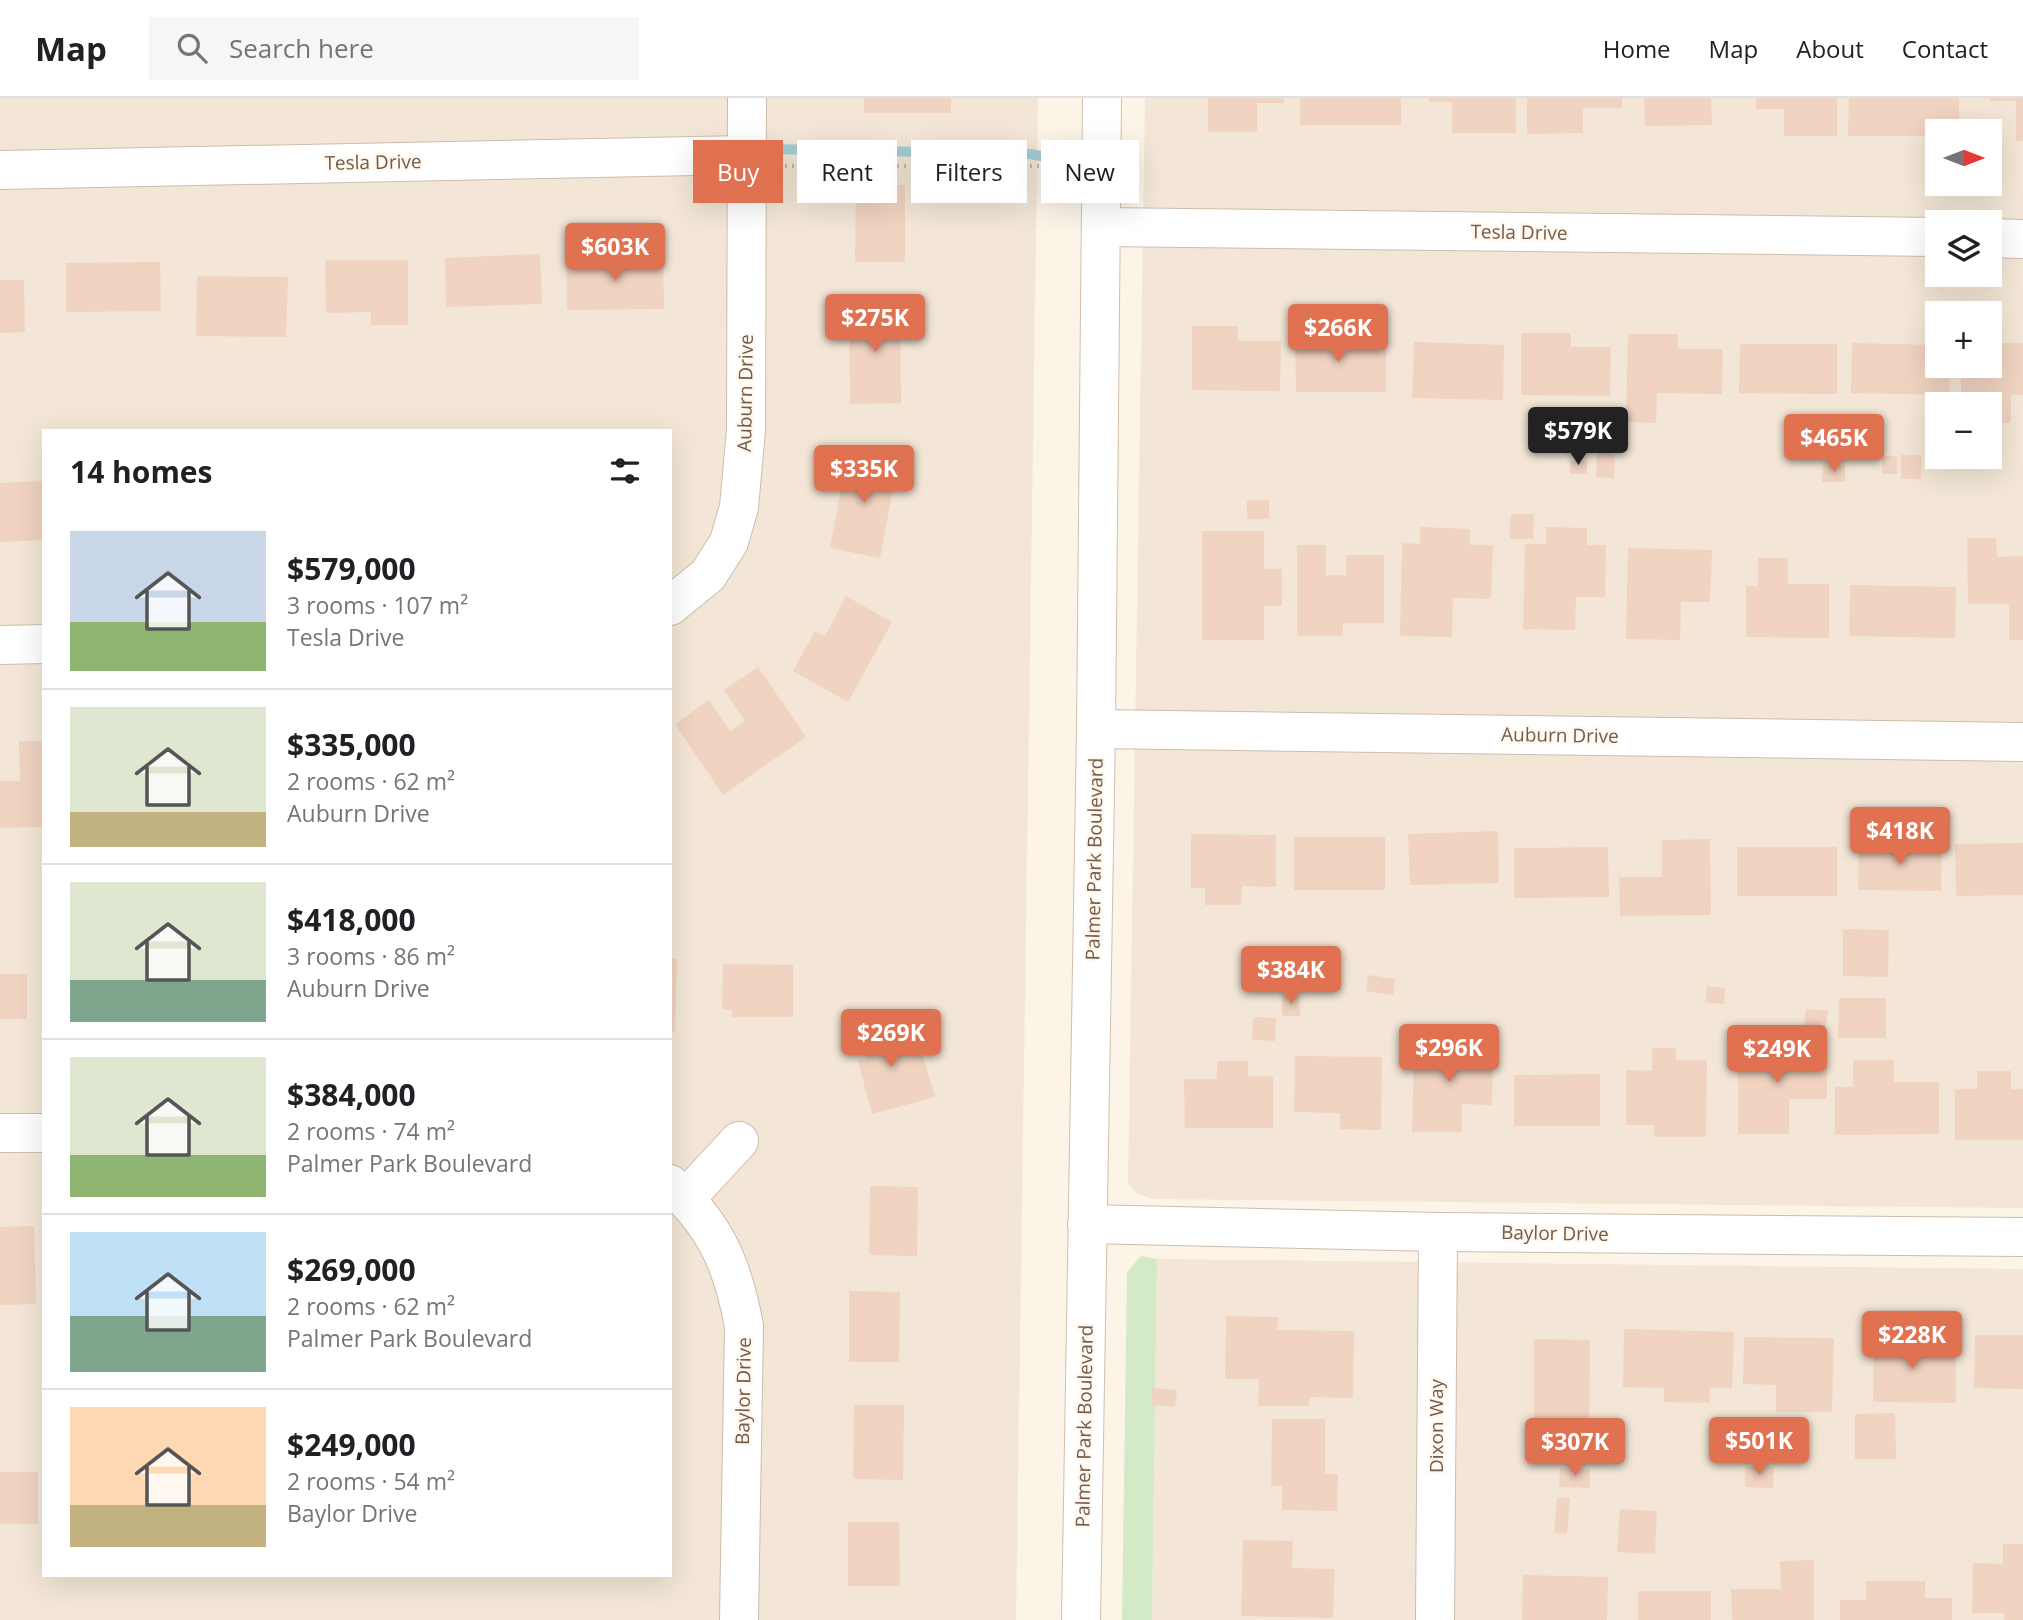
<!DOCTYPE html>
<html lang="en">
<head>
<meta charset="utf-8">
<style>
	body { margin:0; font-family:"Open Sans",sans-serif; background:#f6f6f6; color:#202124; height:100vh; display:flex; flex-direction:column; font-size:26px; white-space:nowrap }
	* { box-sizing:border-box; margin:0 }
	p { font-size:23px; color:#757577 }
	.icon { flex:none; width:38px; height:38px; fill:none; stroke:currentColor; stroke-width:2; stroke-linecap:round; stroke-linejoin:round }
	.map { position:relative; flex:1; overflow:hidden }
	.drawer { position:absolute; left:42px; top:331px; width:630px; height:1148px; display:flex; flex-direction:column; background:#fff; border-radius:0px; box-shadow:0 7px 28px #0002 }
	.drawer>* { flex:none }
	.banner { position:absolute; left:693px; top:42px; width:665px; height:63px; display:flex; gap:14px }
	.needle { width:46px; rotate:90deg }
	.tools { position:absolute; left:1925px; top:21px; display:grid; gap:14px }
	.tools a { display:grid; place-items:center; width:77px; height:77px; border-radius:0px; background:#fff; box-shadow:0 7px 28px #0002; font-size:35px }
	.price { position:absolute; translate:-50% -60px; padding:0 16px; border-radius:7px; background:#e17251; color:#fff; font-size:23px; line-height:46px; filter:drop-shadow(0 2px 4px #0008) }
	.price::after { content:''; position:absolute; left:50%; top:42px; width:21px; height:16px; margin-left:-10px; background:inherit; clip-path:polygon(0 0,100% 0,50% 100%) }
	.price.active { background:#222; color:#fff }
	ul { padding:0; list-style:none }
	li { display:flex; align-items:center; gap:21px; height:175px; padding:0 28px }
	li+li { border-top:2px solid #e0e0e0 }
	li span { display:grid; place-items:center; flex:none; width:196px; height:140px; border-radius:0px; color:#555 }
	li>.icon { margin-inline-start:auto }
	span .icon { width:84px; height:84px; fill:#fffc; stroke-width:1 }
	li b { font-size:30px }
	h2 { display:flex; justify-content:space-between; align-items:center; height:84px; padding:0 28px; font-size:30px }
	.chip { padding:0 24px; border-radius:0px; background:#fff; box-shadow:0 7px 28px #0002; font-size:24px; line-height:63px }
	.chip.active { background:#e17251; color:#fff }
	header { display:flex; align-items:center; gap:42px; box-sizing:border-box; height:98px; padding:0 35px; background:#fff; border-bottom:2px solid #e0e0e0 }
	header strong { font-size:33px }
	nav { display:flex; gap:38px; margin-inline-start:auto; font-size:24px }
	.search { width:490px; height:63px; background:#f6f6f6; display:flex; align-items:center; gap:18px; box-sizing:border-box; padding:0 24px; border-radius:0px; color:#757577; font-size:26px }
	.map>svg:first-child { display:block }
	.residential { fill:#f3e6d6; fill-rule:evenodd }
	.grass { fill:#d4e9c6 }
	.lines { fill:none; stroke-linecap:round; stroke-linejoin:round }
	.stream { stroke:#a3ced6; stroke-width:10 }
	.building { fill:#f0d3c0 }
	.street-casing { stroke:#cdbcae; stroke-width:40 }
	.secondary-casing { stroke:#d2beae; stroke-width:40 }
	.path { stroke:#d5b6a3; stroke-width:4.5; stroke-dasharray:2 5; stroke-linecap:butt }
	.street { stroke:#fff; stroke-width:38 }
	.secondary { stroke:#fff; stroke-width:38 }
	.labels { text-anchor:middle; stroke-width:5; stroke-linejoin:round; paint-order:stroke }
	.street-label { font-size:19px; fill:#755b4c; stroke:#fef8ee }
</style>
</head>
<body>
<header>
<strong>Map</strong>
<div class="search"><svg class="icon" aria-label="search" viewBox="0 0 24 24"><circle cx="10" cy="10" r="6"/><path d="M15 15l6 6"/></svg>Search here</div>
<nav><a>Home</a><a>Map</a><a>About</a><a>Contact</a></nav>
</header>
<div class="map">
<svg width="2023" height="1522" viewBox="0 0 2023 1522">
	<rect width="100%" height="100%" fill="#fcf4e7"/>
	<g class="residential">
		<path d="M0 0H1038L1016 1522H0ZM44 332H670V1477H44Z"/>
		<path d="M1145 0H2023V1110L1151 1101 1135 1094 1128 1084ZM1937 33H1990V86H1937ZM1937 124H1990V177H1937ZM1937 215H1990V268H1937ZM1937 306H1990V359H1937Z"/>
		<path d="M1157 1161 2023 1171V1522H1152Z"/>
	</g>
	<path class="grass" d="M1141 1158 1157 1161 1152 1522H1122L1127 1174Z"/>
	<g class="lines">
		<path class="stream" d="M773 51 1030 56 1057 61"/>
	</g>
	<g class="building">
		<rect x="864" y="0" width="87" height="15"/>
		<path d="M1208 0H1284V5H1257V34H1208Z"/>
		<rect x="1300" y="0" width="101" height="27"/>
		<path d="M1429 0H1516V35H1452V4H1429Z"/>
		<path d="M1527 0H1622V10H1583V35L1527 36Z"/>
		<path d="M1644 0H1711L1712 27 1645 28Z"/>
		<path d="M1756 0H1837V38H1784V11H1756Z"/>
		<path d="M1849 0H1959V33H1937V38H1848Z"/>
		<path d="M1990 0H2023V43H2016V3H1990Z"/>
		<path d="M856 87H905V164H855Z"/>
		<path d="M540 156 542 206 446 209 445 160Z"/>
		<path d="M663 158 664 211 567 212 566 159Z"/>
		<path d="M325 162H408V227H371V214L326 215Z"/>
		<path d="M160 164 161 213 66 214V165Z"/>
		<path d="M197 178 288 179 286 239 196 238Z"/>
		<path d="M0 182H24L25 234 0 235Z"/>
		<path d="M900 206 901 305 850 306 849 207Z"/>
		<path d="M1192 228H1238V243H1281L1280 293 1192 292Z"/>
		<path d="M1343 232V246H1386V294H1296L1295 233Z"/>
		<path d="M1521 235H1571V249H1611L1610 298 1521 297Z"/>
		<path d="M1628 236H1678V251H1723L1722 296 1657 295 1656 325 1626 324Z"/>
		<path d="M1414 244 1504 247 1503 302 1412 300Z"/>
		<path d="M1852 245 1937 247V268H1950L1949 297 1851 295Z"/>
		<path d="M1990 245H2023V297H2011V325H1990V306H1977V298H1961V268H1990Z"/>
		<path d="M1740 246H1837V296L1739 295Z"/>
		<path d="M1597 354 1615 356 1614 380 1596 379Z"/>
		<path d="M848 355 898 364 880 460 830 450Z"/>
		<path d="M1901 357H1922L1921 381H1901Z"/>
		<rect x="1882" y="358" width="15" height="18"/>
		<rect x="1570" y="363" width="17" height="13"/>
		<path d="M1823 367H1845V384H1822Z"/>
		<path d="M44 383V442L0 444V385Z"/>
		<rect x="1247" y="402" width="22" height="19"/>
		<path d="M1511 416H1534L1533 441H1509Z"/>
		<path d="M1420 429 1470 431V447H1493L1491 501 1453 500 1452 539 1400 538 1402 445 1420 446Z"/>
		<path d="M1546 429 1587 430V447H1606L1605 499H1576L1575 532 1523 531 1525 446H1546Z"/>
		<path d="M1202 433H1264V471H1282V508H1264V542H1202Z"/>
		<path d="M1967 440H1996L1997 459 2023 458V542H2009V506H1968Z"/>
		<path d="M1297 447H1326V477H1346V457H1384V525H1343V538H1297Z"/>
		<path d="M1628 450 1712 452 1710 504H1681L1680 542 1626 541Z"/>
		<path d="M1758 460H1788V486H1829V540L1746 539V488H1758Z"/>
		<path d="M1850 487 1956 489 1955 540 1849 538Z"/>
		<path d="M846 498 892 524 848 604 793 573 815 533 825 538Z"/>
		<path d="M758 569 806 639 723 697 675 626 709 602 730 633 745 623 724 592Z"/>
		<path d="M19 643H44V729L0 730V683H20Z"/>
		<path d="M1498 733 1499 785 1410 787 1408 736Z"/>
		<path d="M1191 736 1276 737V789L1242 788 1241 807H1205V790H1191Z"/>
		<rect x="1294" y="739" width="91" height="53"/>
		<path d="M1710 741 1711 817 1620 818 1619 779H1662V742Z"/>
		<path d="M1859 745 1942 747 1941 793 1858 792Z"/>
		<path d="M2023 745V797L1956 798 1955 746Z"/>
		<path d="M1608 749 1609 799 1514 800V750Z"/>
		<rect x="1737" y="749" width="100" height="49"/>
		<path d="M1843 831 1889 832 1888 879 1843 878Z"/>
		<path d="M670 861H677L675 934H670Z"/>
		<path d="M723 866 793 867V919H732V912L722 911Z"/>
		<rect x="0" y="876" width="27" height="45"/>
		<path d="M1368 877 1395 881 1393 897 1366 893Z"/>
		<path d="M1707 888 1725 890 1724 906 1705 904Z"/>
		<path d="M1282 897H1299L1300 918H1282Z"/>
		<path d="M1839 900H1886V940H1838Z"/>
		<path d="M1806 911 1828 913 1825 935 1804 932Z"/>
		<path d="M884 915 896 956 920 949 935 999 872 1016 858 963 866 960 855 924Z"/>
		<path d="M1253 919 1276 920 1275 943 1252 942Z"/>
		<path d="M1432 937H1470V955H1493L1492 1007 1462 1006V1034H1412L1414 955H1432Z"/>
		<path d="M1738 949H1827V1001H1789V1036H1738Z"/>
		<path d="M1652 950H1676V962H1707L1706 1039H1654V1027H1626V972L1652 973Z"/>
		<path d="M1295 958 1382 959 1381 1032 1340 1031V1015L1294 1014Z"/>
		<path d="M1853 962H1894V984H1939V1036L1835 1037V989H1853Z"/>
		<path d="M1217 963H1248V978H1273V1030H1185L1184 981H1217Z"/>
		<path d="M1977 973H2011V991H2023V1042H1955V991H1977Z"/>
		<path d="M1600 976V1028H1514V977Z"/>
		<path d="M870 1088 918 1089 917 1158 869 1157Z"/>
		<path d="M34 1128 36 1206 0 1207V1129Z"/>
		<path d="M849 1193 900 1194 899 1264H849Z"/>
		<path d="M1226 1218 1278 1219 1277 1232 1354 1233 1353 1300 1309 1299V1308H1258L1259 1281H1225Z"/>
		<path d="M1624 1231 1734 1234 1732 1290H1710L1709 1305 1664 1304V1290L1623 1289Z"/>
		<path d="M1874 1236H1927V1252H1956V1305L1873 1304Z"/>
		<path d="M1975 1237H2023V1291L1974 1290Z"/>
		<path d="M1744 1239 1834 1240 1832 1314H1776V1287L1743 1286Z"/>
		<path d="M1534 1241 1590 1242 1589 1362 1534 1361Z"/>
		<path d="M1152 1290 1177 1292 1175 1309 1151 1307Z"/>
		<path d="M854 1307H904L903 1382 853 1381Z"/>
		<path d="M1895 1315 1896 1361H1855V1316Z"/>
		<path d="M1272 1321H1325V1376H1338L1337 1413 1282 1412V1388H1271Z"/>
		<path d="M1745 1369H1774L1773 1390 1745 1389Z"/>
		<path d="M1560 1370 1590 1371V1390L1559 1389Z"/>
		<rect x="0" y="1374" width="38" height="52"/>
		<path d="M1557 1399 1570 1400 1567 1436 1554 1435Z"/>
		<path d="M1620 1411 1657 1413 1655 1456 1617 1454Z"/>
		<path d="M848 1424H899L900 1488H848Z"/>
		<path d="M1243 1442 1293 1443 1292 1470 1335 1471 1333 1520 1241 1518Z"/>
		<path d="M2003 1446H2023V1522H2004V1515H1972L1973 1465 2003 1466Z"/>
		<path d="M1814 1462V1522H1732L1731 1491H1781L1780 1463Z"/>
		<path d="M1523 1477 1608 1479 1607 1522H1522Z"/>
		<path d="M1866 1483H1925V1500H1952V1522H1840V1502H1866Z"/>
		<rect x="1638" y="1493" width="73" height="29"/>
	</g>
	<g class="lines">
		<g class="street-casing">
			<g id="street">
				<path d="M0 72 746 57"/>
				<path d="M1101 129 1937 139"/>
				<path d="M1990 140 2023 141"/>
				<path d="M670 508 708 477 729 444 739 409 746 332 747 0"/>
				<path d="M0 547 44 546"/>
				<path d="M1096 631 2023 644"/>
				<path d="M0 1035H44"/>
				<path d="M670 1086C716 1128 733 1168 744 1228L739 1522"/>
				<path d="M686 1100 739 1043"/>
				<path d="M1087 1126 1438 1134 2023 1139"/>
				<path d="M1435 1522 1438 1134"/>
			</g>
		</g>
		<g class="secondary-casing">
			<path id="secondary" d="M1081 1522 1096 631 1102 0"/>
		</g>
		<path class="path" d="M785 68H1053"/>
		<use href="#street" class="street"/>
		<use href="#secondary" class="secondary"/>
	</g>
	<g class="labels">
		<g class="street-label">
			<text transform="translate(373 64) rotate(-1)" y="7">Tesla Drive</text>
			<text transform="translate(1519 134) rotate(1)" y="7">Tesla Drive</text>
			<text transform="translate(745 295) rotate(-89)" y="7">Auburn Drive</text>
			<text transform="translate(1560 637) rotate(1)" y="7">Auburn Drive</text>
			<text transform="translate(1094 761) rotate(-89)" y="7">Palmer Park Boulevard</text>
			<text transform="translate(1555 1135) rotate(1)" y="7">Baylor Drive</text>
			<text transform="translate(743 1293) rotate(-89)" y="7">Baylor Drive</text>
			<text transform="translate(1084 1328) rotate(-89)" y="7">Palmer Park Boulevard</text>
			<text transform="translate(1436 1328) rotate(-90)" y="7">Dixon Way</text>
		</g>
	</g>
</svg>
<div class="tools">
<a><svg class="needle" viewBox="-14 -14 28 28"><path d="M0-13l5 13h-10z" fill="#e53935"/><path d="M0 13l5-13h-10z" fill="#757577"/></svg></a>
<a><svg class="icon" aria-label="layers" viewBox="0 0 24 24"><path d="M12 4l9 5-9 5-9-5zM3 14l9 5 9-5"/></svg></a>
<a>+</a>
<a>−</a>
</div>
<b class="price" style="left:615px;top:185px">$603K</b>
<b class="price" style="left:875px;top:256px">$275K</b>
<b class="price" style="left:1338px;top:266px">$266K</b>
<b class="price active" style="left:1578px;top:369px">$579K</b>
<b class="price" style="left:1834px;top:376px">$465K</b>
<b class="price" style="left:864px;top:407px">$335K</b>
<b class="price" style="left:1900px;top:769px">$418K</b>
<b class="price" style="left:1291px;top:908px">$384K</b>
<b class="price" style="left:891px;top:971px">$269K</b>
<b class="price" style="left:1449px;top:986px">$296K</b>
<b class="price" style="left:1777px;top:987px">$249K</b>
<b class="price" style="left:1912px;top:1273px">$228K</b>
<b class="price" style="left:1759px;top:1379px">$501K</b>
<b class="price" style="left:1575px;top:1380px">$307K</b>
<div class="banner">
<a class="chip active">Buy</a>
<a class="chip">Rent</a>
<a class="chip">Filters</a>
<a class="chip">New</a>
</div>
<section class="drawer">
<h2>14 homes<svg class="icon" aria-label="filters" viewBox="0 0 24 24"><path d="M4 7h16M4 17h16"/><circle cx="9" cy="7" r="2"/><circle cx="15" cy="17" r="2"/></svg></h2>
<ul>
<li><span style="background:linear-gradient(#c9d6e8 65%,#8fb573 0)"><svg class="icon" aria-label="home" viewBox="0 0 24 24"><path d="M3 11l9-7 9 7M6 9v11h12V9"/></svg></span><div><b>$579,000</b><p>3 rooms · 107 m²</p><p>Tesla Drive</p></div></li>
<li><span style="background:linear-gradient(#dfe7d0 75%,#c2b280 0)"><svg class="icon" aria-label="home" viewBox="0 0 24 24"><path d="M3 11l9-7 9 7M6 9v11h12V9"/></svg></span><div><b>$335,000</b><p>2 rooms · 62 m²</p><p>Auburn Drive</p></div></li>
<li><span style="background:linear-gradient(#dfe7d0 70%,#7fa58c 0)"><svg class="icon" aria-label="home" viewBox="0 0 24 24"><path d="M3 11l9-7 9 7M6 9v11h12V9"/></svg></span><div><b>$418,000</b><p>3 rooms · 86 m²</p><p>Auburn Drive</p></div></li>
<li><span style="background:linear-gradient(#dfe7d0 70%,#8fb573 0)"><svg class="icon" aria-label="home" viewBox="0 0 24 24"><path d="M3 11l9-7 9 7M6 9v11h12V9"/></svg></span><div><b>$384,000</b><p>2 rooms · 74 m²</p><p>Palmer Park Boulevard</p></div></li>
<li><span style="background:linear-gradient(#bfe0f5 60%,#7fa58c 0)"><svg class="icon" aria-label="home" viewBox="0 0 24 24"><path d="M3 11l9-7 9 7M6 9v11h12V9"/></svg></span><div><b>$269,000</b><p>2 rooms · 62 m²</p><p>Palmer Park Boulevard</p></div></li>
<li><span style="background:linear-gradient(#ffd9b3 70%,#c2b280 0)"><svg class="icon" aria-label="home" viewBox="0 0 24 24"><path d="M3 11l9-7 9 7M6 9v11h12V9"/></svg></span><div><b>$249,000</b><p>2 rooms · 54 m²</p><p>Baylor Drive</p></div></li>
</ul>
</section>
</div>
</body>
</html>
